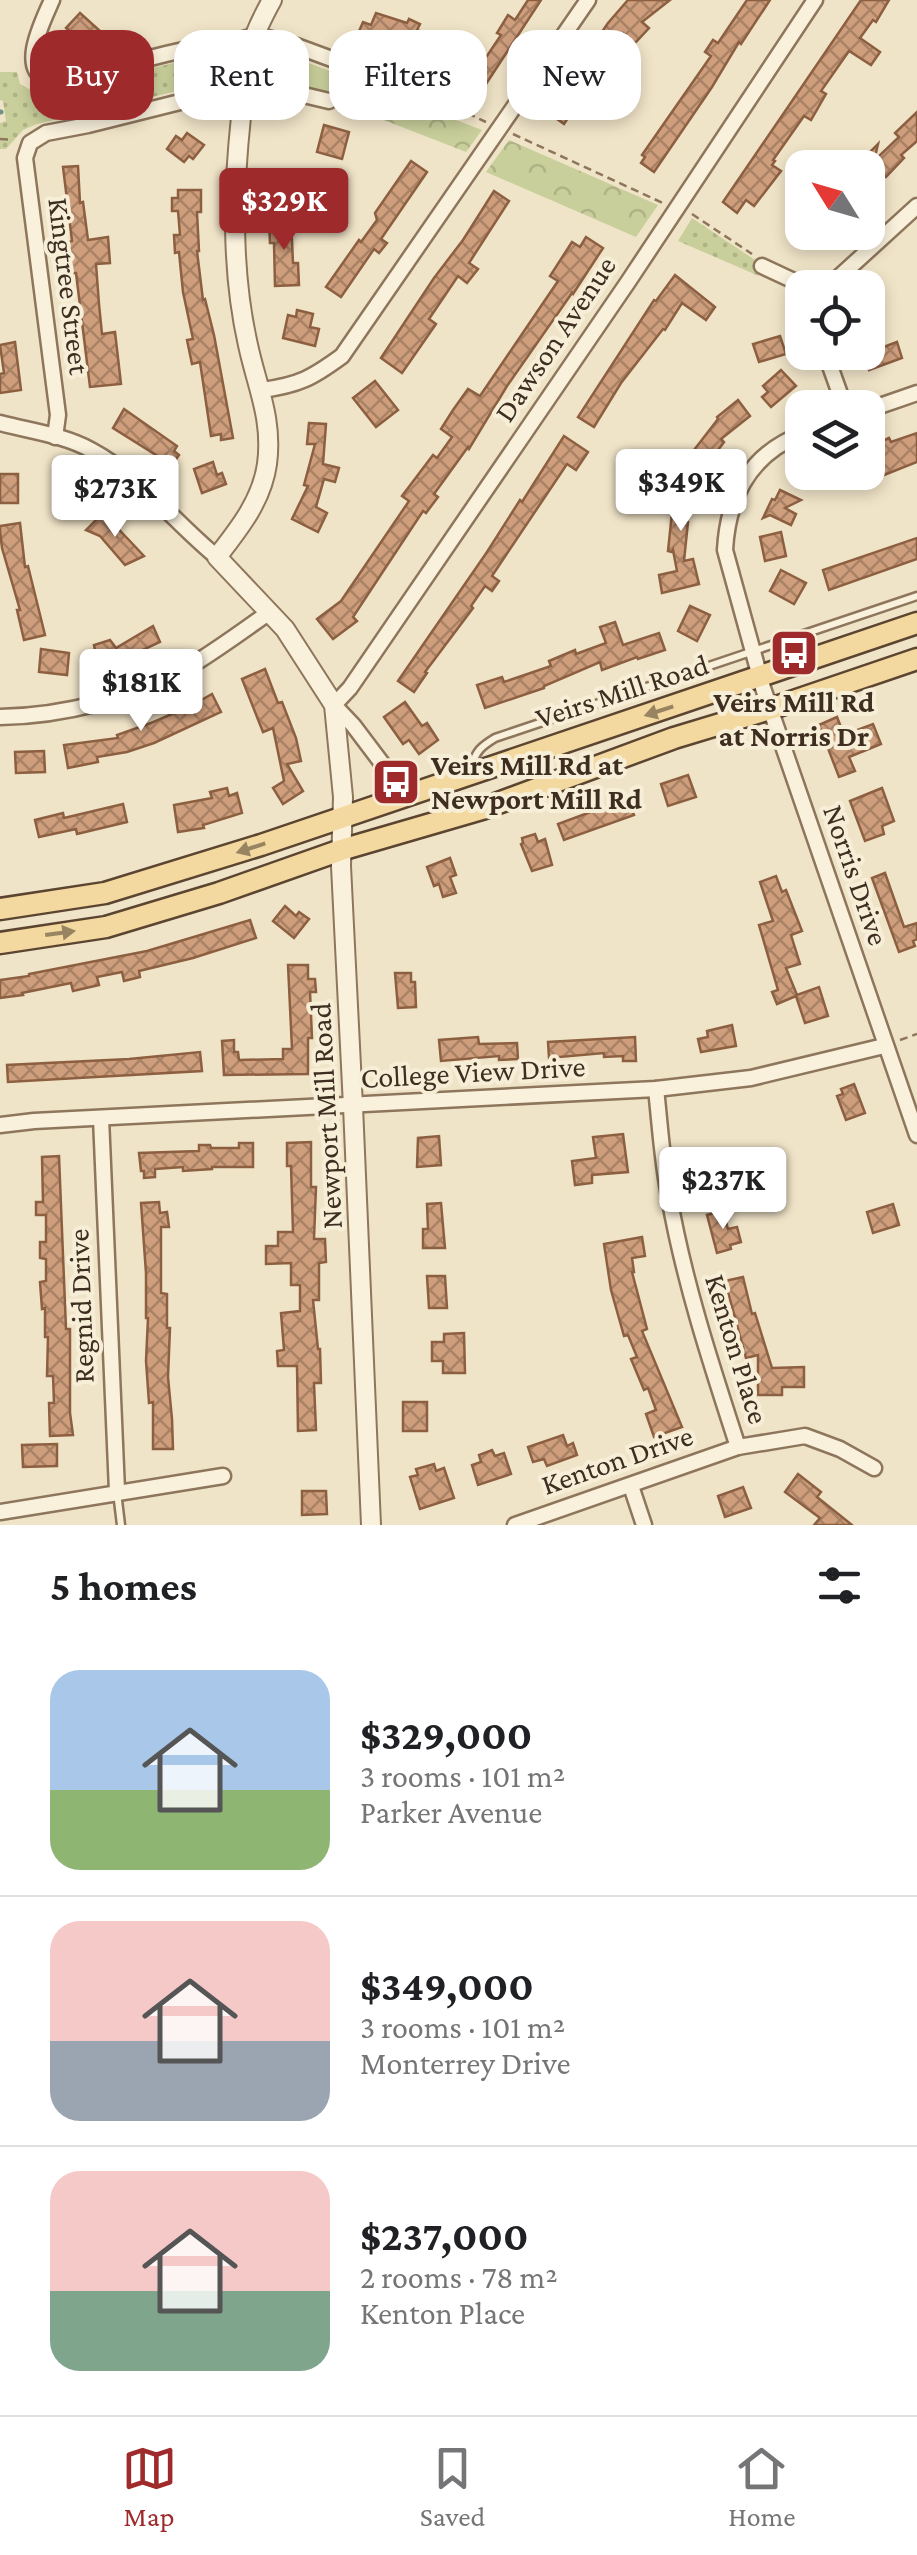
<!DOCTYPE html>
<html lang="en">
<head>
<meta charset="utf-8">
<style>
	body { margin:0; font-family:"Crimson Pro",serif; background:#f2f2f2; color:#202124; height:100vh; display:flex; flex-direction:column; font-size:38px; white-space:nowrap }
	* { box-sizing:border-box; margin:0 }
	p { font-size:32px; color:#757577 }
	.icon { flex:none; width:55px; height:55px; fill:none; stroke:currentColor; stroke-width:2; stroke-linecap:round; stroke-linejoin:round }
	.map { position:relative; height:1525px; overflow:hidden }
	.sheet { display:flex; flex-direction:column; background:#fff; flex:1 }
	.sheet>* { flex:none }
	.hud { position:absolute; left:30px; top:30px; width:858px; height:90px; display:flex; gap:20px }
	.needle { width:65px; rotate:307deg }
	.fabs { position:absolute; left:785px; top:150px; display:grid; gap:20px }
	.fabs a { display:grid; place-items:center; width:100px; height:100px; border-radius:20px; background:#fff; box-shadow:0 5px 15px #0003; font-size:50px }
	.price { position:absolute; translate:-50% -85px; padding:0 22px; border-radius:10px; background:#fff; color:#222; font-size:32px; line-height:65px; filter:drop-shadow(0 2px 5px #0008) }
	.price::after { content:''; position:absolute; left:50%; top:60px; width:30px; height:22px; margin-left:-15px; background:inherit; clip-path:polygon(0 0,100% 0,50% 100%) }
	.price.active { background:#9e2a2b; color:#fff }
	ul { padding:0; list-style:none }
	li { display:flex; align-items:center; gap:30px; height:250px; padding:0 50px }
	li+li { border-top:2px solid #e0e0e0 }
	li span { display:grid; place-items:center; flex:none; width:280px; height:200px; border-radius:30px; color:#555 }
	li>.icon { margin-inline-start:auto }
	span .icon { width:120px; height:120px; fill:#fffc; stroke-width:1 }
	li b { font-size:42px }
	h2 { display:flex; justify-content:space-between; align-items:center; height:120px; padding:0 50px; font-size:42px }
	.tag { padding:0 35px; border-radius:30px; background:#fff; box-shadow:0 5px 15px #0003; font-size:35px; line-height:90px }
	.tag.active { background:#9e2a2b; color:#fff }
	.tab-bar { display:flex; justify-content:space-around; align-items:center; height:140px; border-top:2px solid #e0e0e0; background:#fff; font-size:28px; color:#757577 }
	.tab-bar a { display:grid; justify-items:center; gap:5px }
	.tab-bar .active { color:#9e2a2b }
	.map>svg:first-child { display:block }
	.grass { fill:url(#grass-dots) }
	.forest { fill:url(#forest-crowns) }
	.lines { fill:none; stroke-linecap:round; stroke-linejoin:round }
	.stream { stroke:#6f938a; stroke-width:5 }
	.building { fill:url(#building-cross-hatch); stroke:#8d5f41; stroke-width:2.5 }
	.service-casing { stroke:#8d765c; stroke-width:11 }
	.minor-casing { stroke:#8d765c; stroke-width:19 }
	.tertiary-casing { stroke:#8d765c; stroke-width:22 }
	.primary-casing { stroke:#5b4430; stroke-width:25 }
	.path { stroke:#8d765c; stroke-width:2.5; stroke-dasharray:8 5; stroke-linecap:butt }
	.service { stroke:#faf1dc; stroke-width:6 }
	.minor { stroke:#faf1dc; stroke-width:14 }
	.tertiary { stroke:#faf1dc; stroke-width:18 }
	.primary { stroke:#f3d9a0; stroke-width:20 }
	.oneway { fill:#988460 }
	.labels { text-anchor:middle; stroke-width:8; stroke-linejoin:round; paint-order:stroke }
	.street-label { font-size:30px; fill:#3d2e20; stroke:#f7eed8 }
	.poi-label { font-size:30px; font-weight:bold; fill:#3d2e20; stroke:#f7eed8 }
</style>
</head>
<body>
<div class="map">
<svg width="917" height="1525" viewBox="0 0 917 1525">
	<defs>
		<pattern id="grass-dots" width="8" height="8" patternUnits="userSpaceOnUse" patternTransform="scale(2.5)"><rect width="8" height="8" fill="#c9cf9b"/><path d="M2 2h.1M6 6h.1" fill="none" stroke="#aeb285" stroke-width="1.8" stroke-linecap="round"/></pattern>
		<pattern id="forest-crowns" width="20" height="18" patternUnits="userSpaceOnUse" patternTransform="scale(2.5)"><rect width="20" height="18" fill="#c9cf9b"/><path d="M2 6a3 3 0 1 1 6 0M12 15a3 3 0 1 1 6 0" fill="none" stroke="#aeb285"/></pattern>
		<pattern id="building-cross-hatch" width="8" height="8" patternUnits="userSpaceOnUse" patternTransform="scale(2.5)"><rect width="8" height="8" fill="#cf9f7d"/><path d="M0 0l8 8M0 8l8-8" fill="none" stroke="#a98266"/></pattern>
	</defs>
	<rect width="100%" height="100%" fill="#f0e4c8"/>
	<g class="grass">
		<path d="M211 54 230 60 228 75 215 82 37 124 23 130 6 149H0V123L6 121 3 101 0 100V72H17L20 84 40 95Z"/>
		<path d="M692 218 758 262 756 266 759 276 678 241Z"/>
	</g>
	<g class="forest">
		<path d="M273 53H283L482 130 466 152 371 115 337 97 259 76 258 71 262 56Z"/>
		<path d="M509 140 658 205 636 237 486 172Z"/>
	</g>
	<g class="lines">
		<path class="stream" d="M0 112H1"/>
	</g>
	<g class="building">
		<path d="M528 0H541L486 84 453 64 447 76 431 66 357 36 363 22 371 25 376 13 407 23 409 19 420 24 417 30 450 44 452 39 487 56 501 35 497 33 508 15 515 20Z"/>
		<path d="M628 0H670L642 22 649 28 635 43 623 33 564 124 547 112 608 23Z"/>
		<path d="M747 0H770L741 44 739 42 712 87 654 172 641 163 645 157 642 155 711 56 705 52 713 40 718 43Z"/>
		<path d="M861 0H889L876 22 873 20 860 38 880 52 871 65 849 51 821 91 826 94 811 120 804 116 773 160 775 161 772 165 781 171 754 206 746 200 737 213 723 202Z"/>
		<path d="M80 13 100 31 85 46 66 28Z"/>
		<path d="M917 112V141L901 155 904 158 886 177 874 164 873 168H854L878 144 874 161 899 137 895 133Z"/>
		<path d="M324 125 349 132 342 159 317 152Z"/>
		<path d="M187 133 204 145 193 159 189 156 184 162 167 149 176 136 182 140Z"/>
		<path d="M411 161 427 172 381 239 387 243 379 253 374 249 341 297 326 287 359 240 361 242 377 220 375 213Z"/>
		<path d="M78 166 80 203 83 202 88 240 108 237 110 263 96 264 99 304 102 334 115 332 121 384 90 387 76 273H72L69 242 72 241 63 167Z"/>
		<path d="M178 190H201V212H197L199 251H197L203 300 205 299 214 335 233 438 221 440V434L211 436 200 362 192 364 187 340 193 339 183 292 179 252 175 253 174 235H180L178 211H172V198H178Z"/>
		<path d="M494 191 509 201 469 263 478 269 467 283 458 276 429 319 436 324 402 373 381 358 434 278 463 240Z"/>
		<path d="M291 218 293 263H298L299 285 275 286 274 243H270L269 219Z"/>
		<path d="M586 237 603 248 573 294 572 293 507 386 469 449 468 447 434 494 438 497 426 513 423 511 382 573 353 617 357 621 333 639 317 619 341 601 409 501 402 496 433 455 437 458 452 437 441 429 453 410 468 389 480 396 558 281 550 276 572 242 580 247Z"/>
		<path d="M675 275 715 307 706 320 682 303 665 330 663 329 621 383 594 427 578 417 654 300 656 301Z"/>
		<path d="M297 310 313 314 310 327 319 329 315 346 283 338 288 315 296 317Z"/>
		<path d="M780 336 786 354 759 362 753 344Z"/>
		<path d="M15 342 21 390 0 393V374L4 373 0 345Z"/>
		<path d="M897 342 902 358 869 370 865 354Z"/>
		<path d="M781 370 796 386 771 407 762 397 768 392 763 386Z"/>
		<path d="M375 381 398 410 376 427 353 398Z"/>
		<path d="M738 400 750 416 721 439 724 442 709 462 694 450 718 419 717 417Z"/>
		<path d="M124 409 177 446 174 451 179 455 172 465 113 428Z"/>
		<path d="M309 423 326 424 323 464 339 468 335 482 324 479 316 507 327 513 318 532 292 519 308 486 304 485 315 444H307Z"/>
		<path d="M917 433V462L884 475 874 445 889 438 891 442Z"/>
		<path d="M564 436 588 452 576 470 567 464 492 576 499 581 492 591 485 586 471 606 473 608 425 672 427 673 414 692 398 681 487 552 520 500 522 502Z"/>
		<path d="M213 462 217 475 222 473 226 484 202 493 194 469Z"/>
		<path d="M681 468 700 475 683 521 688 522 684 561 693 559 699 584 662 593 659 575 677 571 673 550 672 552 668 551 673 503 668 501Z"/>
		<rect x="0" y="474" width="18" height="29"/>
		<path d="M780 490 801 500 785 508 796 514 791 525 770 515 763 518 772 499 775 500Z"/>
		<path d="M103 513 128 539 144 556 125 565 100 536 86 530Z"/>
		<path d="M20 523 25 567 28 566 45 635 24 640 17 610H20L2 548 0 531V526Z"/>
		<path d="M781 532 786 556 765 561 760 537Z"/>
		<path d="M917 538V559L829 590 823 570Z"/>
		<path d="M781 570 806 583 794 604 770 591Z"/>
		<path d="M690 606 710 615 697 641 678 631Z"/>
		<path d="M615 622 623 645 659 633 665 650 638 659 637 657 602 670 600 662 544 686V688L485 708 477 685 502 677 504 682 551 666 549 661 575 650 576 654 606 643 600 627Z"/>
		<path d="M153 626 160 642 132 655 95 666 93 662 97 660 94 645 110 640 116 648Z"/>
		<path d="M41 649 69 653 67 675 39 672Z"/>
		<path d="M265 669 278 703 282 702 296 738 301 761 287 764 303 791 283 804 273 788 284 781 273 728 263 732 242 679Z"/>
		<path d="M212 694 221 712 154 743 127 752 97 757 98 762 68 768 64 745 118 738 117 735 151 723 191 706Z"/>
		<path d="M405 702 422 726 427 723 438 740 419 754 409 740 403 744 384 717Z"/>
		<path d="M837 717 844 735 873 724 881 744 849 757 855 771 839 777 819 725Z"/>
		<path d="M44 751 45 772 16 773 15 752Z"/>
		<path d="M688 775 696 797 668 806 661 784Z"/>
		<path d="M227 788 229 796 237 793 242 813 203 825 204 828 178 832 174 805 212 798 210 792Z"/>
		<path d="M882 788 894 821 882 826 884 834 865 841 850 801Z"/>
		<path d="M628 798 634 815 564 840 558 824Z"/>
		<path d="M123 804 127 822 77 834 76 829 39 837 35 820 63 813 64 818Z"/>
		<path d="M535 834 538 842 545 839 552 865 532 871 521 844 523 843 522 838Z"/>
		<path d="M450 858 456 875 450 877 456 893 443 897 439 884 434 886 427 867Z"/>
		<path d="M885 873 904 927 917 923V939L913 941 915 946 899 952 872 878Z"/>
		<path d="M776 876 782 892 786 890 802 931 791 935 800 964 786 968 797 995 819 987 828 1016 805 1023 796 996 777 1004 772 992 778 990 759 925 773 921 760 882Z"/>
		<path d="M285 906 296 916 299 912 309 919 294 938 273 921Z"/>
		<path d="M250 920 256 938 193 958 139 971 140 977 124 981 122 972 97 977 99 985 73 991 71 983 22 993 23 995 0 998V980L29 976V974L147 951Z"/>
		<path d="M288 965H308V979H315L316 992H310L312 1038H308V1074L224 1075 222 1041 234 1040V1052H238L239 1060 283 1059V1049H292Z"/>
		<path d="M395 973H411V982H415L416 1007 398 1008Z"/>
		<path d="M732 1025 736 1046 701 1052 698 1039 708 1037 707 1031Z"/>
		<path d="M478 1037 479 1044 517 1043 518 1059 499 1060V1056L441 1061 439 1040Z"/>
		<path d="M635 1037 636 1061H623V1056L604 1057V1053L549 1058 548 1042Z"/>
		<path d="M200 1052 202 1071 8 1082 7 1065 129 1059Z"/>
		<path d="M854 1084 865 1113 846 1120 837 1096 843 1094 841 1089Z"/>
		<path d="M623 1134 628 1172 592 1175V1183L575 1185 572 1161 596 1158 593 1137Z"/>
		<path d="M439 1136 441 1165 417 1167 418 1138Z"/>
		<path d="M311 1142V1187H316L314 1239H325L326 1262 319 1263V1300H313L318 1349H320L321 1383H314L316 1430 298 1431 297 1366H278L277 1351 284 1350 281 1313 300 1311V1285H291V1263L266 1264V1246H278V1232H293L291 1166H287V1143Z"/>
		<path d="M239 1143H253V1167H212V1169L183 1171V1167L155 1169V1177L144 1178V1171H141L139 1153 199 1151V1145H210L211 1148H239Z"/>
		<path d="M59 1156 66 1329H70V1413L73 1435 50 1436 49 1403H54L53 1376H47L48 1337H45V1308L42 1309 40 1282 46 1281V1259L40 1258V1242H46V1215H36V1202H43L42 1157Z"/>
		<path d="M159 1202 160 1213 167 1212 169 1227H161V1293L167 1294V1328H170L168 1377 172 1419 173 1449H153V1402L149 1403 146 1361 148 1318H146V1273L141 1203Z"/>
		<path d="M441 1203 445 1248H423V1229H428L427 1204Z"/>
		<path d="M893 1204 899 1225 873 1233 867 1212Z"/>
		<path d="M723 1211 728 1229 737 1227 741 1242 730 1245 731 1249 717 1253 707 1215Z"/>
		<path d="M642 1237 645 1256 632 1258 634 1272H632L647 1329 642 1331 682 1427 654 1437 646 1414 656 1410 648 1388 644 1390 631 1359 637 1357 628 1335 624 1336 611 1290 604 1244Z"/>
		<path d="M427 1276H445L447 1308H429Z"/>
		<path d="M743 1277 752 1314 755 1313 772 1368 804 1367V1387H782V1395H758V1355L746 1358 725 1281Z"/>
		<path d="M464 1333 465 1373H443V1361H432V1342H444V1334Z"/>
		<rect x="403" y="1402" width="24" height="29"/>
		<path d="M563 1435 567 1446 573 1443 577 1455 547 1466 544 1459 533 1462 528 1447Z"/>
		<path d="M57 1444V1466L23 1467 22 1445Z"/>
		<path d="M492 1450 495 1456 504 1453 511 1474 478 1485 472 1465 481 1462 479 1455Z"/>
		<path d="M434 1464 436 1471 444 1468 454 1498 420 1509 410 1477 418 1475 416 1469Z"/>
		<path d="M798 1474 821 1492 817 1497 852 1525H814L820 1518 785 1492Z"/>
		<path d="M743 1487 751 1508 725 1517 718 1496Z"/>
		<path d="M302 1491H326L327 1514 302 1515Z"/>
	</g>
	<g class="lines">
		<g class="service-casing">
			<g id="service">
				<path d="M472 767C475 751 482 746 495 738L917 596"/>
				<path d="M117 1492 121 1525"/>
			</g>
		</g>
		<g class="minor-casing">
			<g id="minor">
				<path d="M52 0C42 23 14 76 55 82L166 54 205 45 230 43 256 35 291 44 432 96"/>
				<path d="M762 266 809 288"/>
				<path d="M827 288 917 206"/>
				<path d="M825 352 845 408"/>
				<path d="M262 390C299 385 312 378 342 356L588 0"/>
				<path d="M868 410 917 393"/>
				<path d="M0 423C30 431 64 435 91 450 140 476 174 522 217 557"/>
				<path d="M802 434C750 454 728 496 725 550L763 688 917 1135"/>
				<path d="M55 437 58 415 25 158 30 143 46 133 88 125 244 86 270 87 329 101"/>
				<path d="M0 717C63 716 136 698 192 665 218 649 243 631 268 613"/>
				<path d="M390 774 353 725 334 705 350 688 628 282 815 0"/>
				<path d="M656 1089C660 1125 662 1161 669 1196 684 1282 711 1364 738 1447"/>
				<path d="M101 1118 117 1491"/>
				<path d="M0 1125 34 1121 656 1089 751 1078 884 1046"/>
				<path d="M631 1486 644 1525"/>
				<path d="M0 1512 223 1476"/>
				<path d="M515 1525 738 1447 805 1436 840 1449 874 1468"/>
			</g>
		</g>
		<g class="tertiary-casing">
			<path id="tertiary" d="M272 0C262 18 253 36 248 56 243 75 243 97 241 117 233 192 231 270 248 345 257 387 273 419 267 464 262 500 239 529 217 557L285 629 334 705 343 797 341 866 353 1106 371 1525"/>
		</g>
		<g class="primary-casing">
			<g id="primary">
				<path d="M0 909 105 893 261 845 917 623"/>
				<path d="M0 943 106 927 219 893 341 850 482 809 674 738 770 709 917 659"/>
			</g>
		</g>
		<g class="path">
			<path d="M444 102 486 122"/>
			<path d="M513 134 665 204"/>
			<path d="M0 139 13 140"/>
			<path d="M692 214 752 254"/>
			<path d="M900 1040 917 1034"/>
		</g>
		<use href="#service" class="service"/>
		<use href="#minor" class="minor"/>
		<use href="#tertiary" class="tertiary"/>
		<use href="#primary" class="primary"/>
	</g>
	<defs><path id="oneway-solid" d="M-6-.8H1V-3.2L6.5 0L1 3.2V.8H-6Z" transform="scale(2.5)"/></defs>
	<g class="oneway">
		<use href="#oneway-solid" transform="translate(659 711) rotate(162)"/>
		<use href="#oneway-solid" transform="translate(251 848) rotate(162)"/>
		<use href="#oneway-solid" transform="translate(60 933) rotate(-8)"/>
	</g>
	<defs>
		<g id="bus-square" transform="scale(2.5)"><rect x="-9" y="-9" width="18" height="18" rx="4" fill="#9e2a2b" stroke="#f7eed8"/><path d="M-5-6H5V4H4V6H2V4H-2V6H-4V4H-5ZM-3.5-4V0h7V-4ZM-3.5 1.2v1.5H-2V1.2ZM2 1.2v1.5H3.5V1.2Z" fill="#fff"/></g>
	</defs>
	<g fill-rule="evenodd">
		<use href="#bus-square" x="794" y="653"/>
		<use href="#bus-square" x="396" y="782"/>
	</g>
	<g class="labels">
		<g class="street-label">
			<text transform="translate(69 286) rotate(83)" y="10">Kingtree Street</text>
			<text transform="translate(555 339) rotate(-56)" y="10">Dawson Avenue</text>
			<text transform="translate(622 691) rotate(-18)" y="10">Veirs Mill Road</text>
			<text transform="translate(856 875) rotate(71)" y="10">Norris Drive</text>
			<text transform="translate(473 1072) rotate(-3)" y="10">College View Drive</text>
			<text transform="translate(326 1116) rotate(-93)" y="10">Newport Mill Road</text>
			<text transform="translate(81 1306) rotate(-92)" y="10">Regnid Drive</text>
			<text transform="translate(737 1349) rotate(73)" y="10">Kenton Place</text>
			<text transform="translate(617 1460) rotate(-19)" y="10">Kenton Drive</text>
		</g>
		<g class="poi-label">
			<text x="794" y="712">Veirs Mill Rd<tspan x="794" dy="34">at Norris Dr</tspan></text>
			<text x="431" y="775" text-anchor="start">Veirs Mill Rd at<tspan x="431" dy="34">Newport Mill Rd</tspan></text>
		</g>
	</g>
</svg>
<div class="fabs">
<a><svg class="needle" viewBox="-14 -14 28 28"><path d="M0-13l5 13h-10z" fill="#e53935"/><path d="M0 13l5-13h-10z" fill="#757577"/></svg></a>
<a><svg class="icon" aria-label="locate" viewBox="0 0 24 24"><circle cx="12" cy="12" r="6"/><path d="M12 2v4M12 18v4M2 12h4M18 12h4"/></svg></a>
<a><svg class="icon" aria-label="layers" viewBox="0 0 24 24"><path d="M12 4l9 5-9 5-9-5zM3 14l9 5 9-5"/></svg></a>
</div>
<b class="price active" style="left:284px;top:253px">$329K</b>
<b class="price" style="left:681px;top:534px">$349K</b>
<b class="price" style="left:115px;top:540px">$273K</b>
<b class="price" style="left:141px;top:734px">$181K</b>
<b class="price" style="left:723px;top:1232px">$237K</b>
<div class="hud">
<a class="tag active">Buy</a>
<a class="tag">Rent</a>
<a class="tag">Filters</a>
<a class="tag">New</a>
</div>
</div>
<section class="sheet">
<h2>5 homes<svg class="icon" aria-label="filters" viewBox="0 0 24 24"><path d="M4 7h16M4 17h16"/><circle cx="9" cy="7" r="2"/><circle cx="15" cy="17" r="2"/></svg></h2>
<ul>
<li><span style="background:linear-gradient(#a9c7e8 60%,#8fb573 0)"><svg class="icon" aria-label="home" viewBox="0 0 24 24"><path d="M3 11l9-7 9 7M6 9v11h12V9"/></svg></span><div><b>$329,000</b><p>3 rooms · 101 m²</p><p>Parker Avenue</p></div></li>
<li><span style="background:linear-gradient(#f6c9c9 60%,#9aa5b1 0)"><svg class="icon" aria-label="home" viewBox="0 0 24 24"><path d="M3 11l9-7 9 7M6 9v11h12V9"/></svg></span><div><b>$349,000</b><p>3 rooms · 101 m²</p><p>Monterrey Drive</p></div></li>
<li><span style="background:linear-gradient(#f6c9c9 60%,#7fa58c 0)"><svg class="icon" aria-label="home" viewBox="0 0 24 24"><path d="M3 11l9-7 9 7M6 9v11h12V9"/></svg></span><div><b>$237,000</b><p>2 rooms · 78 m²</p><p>Kenton Place</p></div></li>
</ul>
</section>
<nav class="tab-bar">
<a class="active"><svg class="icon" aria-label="map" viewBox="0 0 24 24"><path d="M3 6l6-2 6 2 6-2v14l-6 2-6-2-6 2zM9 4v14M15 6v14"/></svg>Map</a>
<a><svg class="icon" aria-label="saved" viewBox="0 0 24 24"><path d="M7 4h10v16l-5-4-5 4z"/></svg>Saved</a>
<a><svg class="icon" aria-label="home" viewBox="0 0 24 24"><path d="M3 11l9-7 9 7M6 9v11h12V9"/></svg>Home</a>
</nav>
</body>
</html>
